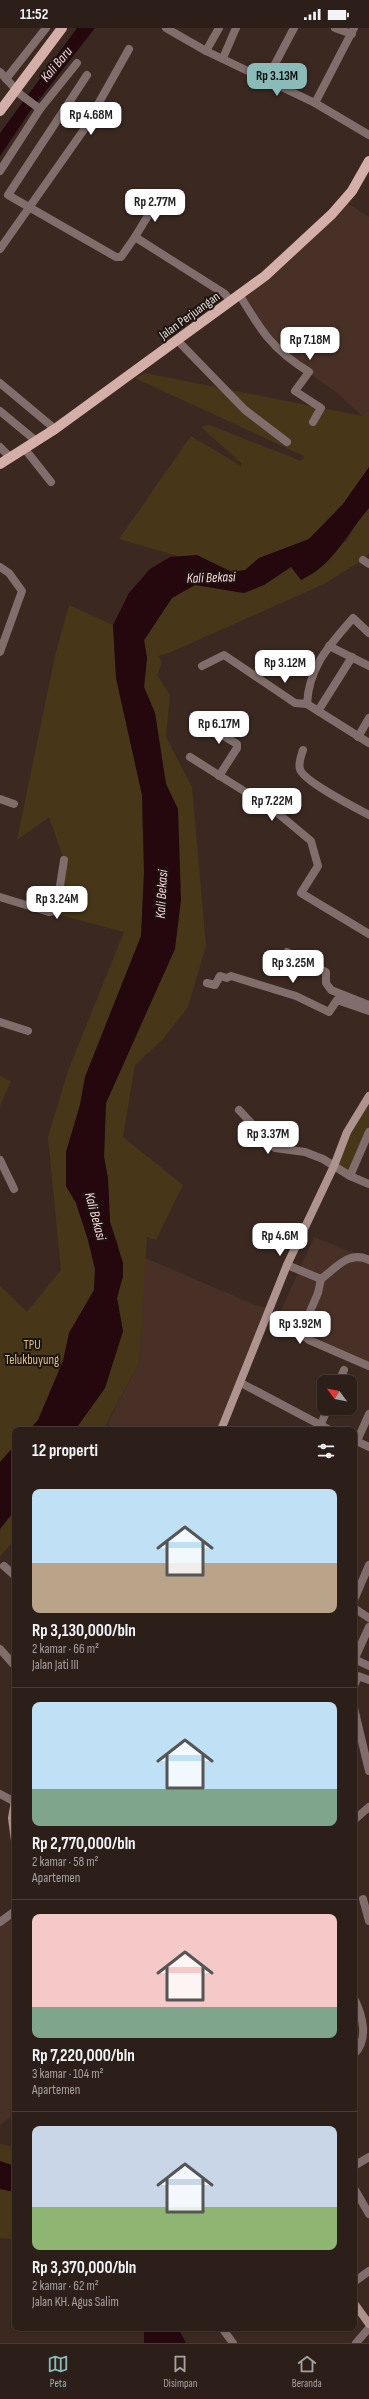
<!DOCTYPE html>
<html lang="id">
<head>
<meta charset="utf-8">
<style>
	body { margin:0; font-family:"Sofia Sans Condensed",sans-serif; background:#342722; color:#f1f3f6; height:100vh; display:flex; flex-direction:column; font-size:15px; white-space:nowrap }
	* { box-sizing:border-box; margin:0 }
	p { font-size:13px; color:#a6a2a2 }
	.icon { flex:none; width:22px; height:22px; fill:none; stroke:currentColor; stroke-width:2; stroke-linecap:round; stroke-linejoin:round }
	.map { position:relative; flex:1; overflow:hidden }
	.sheet { position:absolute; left:12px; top:1399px; width:345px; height:904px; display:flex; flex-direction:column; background:#2c1f19; border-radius:8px; box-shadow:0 1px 3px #0004,0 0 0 1px #483d38 }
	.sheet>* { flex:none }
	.needle { width:26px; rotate:302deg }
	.fabs { position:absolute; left:317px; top:1347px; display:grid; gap:8px }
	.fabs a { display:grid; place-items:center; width:40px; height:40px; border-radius:8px; background:#2c1f19; box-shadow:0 1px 3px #0004,0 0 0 1px #483d38; font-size:20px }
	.price { position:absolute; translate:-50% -34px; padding:0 9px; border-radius:8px; background:#fff; color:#222; font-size:13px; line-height:26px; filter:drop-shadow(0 1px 2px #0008) }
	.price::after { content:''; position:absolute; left:50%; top:24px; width:12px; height:9px; margin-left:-6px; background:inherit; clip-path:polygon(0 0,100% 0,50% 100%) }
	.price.active { background:#8bbbb9; color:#111 }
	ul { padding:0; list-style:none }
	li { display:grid; align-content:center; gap:8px; height:212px; padding:0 20px }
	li+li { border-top:1px solid #483d38 }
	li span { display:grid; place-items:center; height:124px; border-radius:8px; color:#555 }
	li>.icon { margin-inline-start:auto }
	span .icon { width:72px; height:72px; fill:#fffc; stroke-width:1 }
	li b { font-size:17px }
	h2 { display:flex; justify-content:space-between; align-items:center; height:48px; padding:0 20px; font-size:17px }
	.status { display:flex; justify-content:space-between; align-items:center; height:28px; padding:0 20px; background:#2c1f19; direction:ltr }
	.status svg { height:11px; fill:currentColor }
	.menu { display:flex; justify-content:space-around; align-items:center; height:56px; border-top:1px solid #483d38; background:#2c1f19; font-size:11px; color:#a6a2a2 }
	.menu a { display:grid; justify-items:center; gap:2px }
	.menu .active { color:#8bbbb9 }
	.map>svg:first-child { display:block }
	.built { fill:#483026 }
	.green { fill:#473718 }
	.water { fill:#25070e }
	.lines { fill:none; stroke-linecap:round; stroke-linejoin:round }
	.street { stroke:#816e6c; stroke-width:8 }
	.secondary { stroke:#af938f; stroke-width:8 }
	.primary { stroke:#d4aea9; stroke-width:10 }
	.labels { text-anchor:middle; stroke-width:4; stroke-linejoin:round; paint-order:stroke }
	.street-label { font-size:13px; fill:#e5d9d3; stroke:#1c1410 }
	.park-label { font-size:13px; fill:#dcbe84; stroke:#1c1410 }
	.water-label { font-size:14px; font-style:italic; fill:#ffd4da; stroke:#1c1410 }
</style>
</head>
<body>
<div class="status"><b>11:52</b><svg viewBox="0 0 49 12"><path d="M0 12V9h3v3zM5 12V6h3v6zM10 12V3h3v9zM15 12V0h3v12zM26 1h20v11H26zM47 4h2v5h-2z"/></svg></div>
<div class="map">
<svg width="369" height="2315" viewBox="0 0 369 2315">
	<rect width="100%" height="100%" fill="#3b2921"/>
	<g class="built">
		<path d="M344 173 369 189V382L362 388 336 364 282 326 239 266Z"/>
		<path d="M314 1209 369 1231V1343L273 1301Z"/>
		<path d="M145 1230 258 1278 269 1280 221 1402H118L107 1396 139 1335Z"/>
		<path d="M15 1883V2085L0 2097V1894Z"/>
	</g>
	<g class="green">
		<path d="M145 345 362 388 369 382V439L343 476 309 511 259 530 246 542 232 544 119 511 191 408 241 438V435L201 399 209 397 301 433 304 430V428L135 350Z"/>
		<path d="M369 480V525L363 532 324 556 169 625 158 628 162 634 157 647 170 667 166 709 192 759 206 918 188 979 163 1011 135 1037 123 1109 183 1157 156 1212 147 1209 139 1335 103 1402H75L105 1360 123 1303 117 1270 123 1248 118 1215 110 1194 108 1150 104 1129 106 1075 141 996 178 781 166 756 155 685 144 659 147 630 144 613 172 570 195 557 244 565 264 557 291 539 347 513 357 494Z"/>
		<path d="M69 577 113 597 116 650 142 767 144 844 141 908 85 1049 80 1077 66 1124V1158L76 1175 88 1212 95 1241 94 1262 69 1305 63 1333 38 1392 29 1402H15V1417L0 1434V1258L27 1284 61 1242 48 1109 68 1043 124 904 49 884 54 883 64 832 49 789 17 812 55 628Z"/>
		<path d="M0 1048 11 1053 0 1078Z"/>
		<path d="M369 1068V1104L350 1148 334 1138Z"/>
		<path d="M15 1482V1511L0 1529V1501Z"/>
		<path d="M0 2116 15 2119V2138L0 2133Z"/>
		<path d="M0 2161 15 2164V2211L0 2210Z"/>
	</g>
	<g class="water">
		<path d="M77 0H95L31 82 0 128V105Z"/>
		<path d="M369 439V480C346 506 335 536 301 552L291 539 264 557 244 565 195 557 172 570 144 612 147 630 144 659 155 685 166 756 178 781 181 872 175 921 106 1075 104 1129 108 1150 110 1194 123 1235V1248L117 1270 123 1303 105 1360 75 1402H29L38 1392 63 1333 69 1305 94 1262 95 1241 88 1212 76 1175 66 1158V1124L80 1077 85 1049 141 908 144 844 142 767 116 650 113 597 129 565 150 541 170 529 197 527 232 544 245 542 259 530 309 511 343 476Z"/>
		<path d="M15 1417V1482L0 1501V1434Z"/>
		<path d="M0 2133 15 2138V2164L0 2161Z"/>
		<path d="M144 2300H178L186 2315H144Z"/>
	</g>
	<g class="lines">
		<g class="street">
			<path d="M166 0 206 23 315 75 354 0"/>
			<path d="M335 0 352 6"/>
			<path d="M206 23 219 0"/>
			<path d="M223 30 236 0"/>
			<path d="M0 44 21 67 40 81"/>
			<path d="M87 47 8 167 116 229H121L135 209 225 266 231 273"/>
			<path d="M6 51 46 0"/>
			<path d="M266 53 294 0"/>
			<path d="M315 75 369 107"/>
			<path d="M0 143 40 81 77 35"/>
			<path d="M135 209 158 171"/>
			<path d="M0 221 83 103 129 21"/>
			<path d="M239 266C261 303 272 321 309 344L295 363 321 380 313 394"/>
			<path d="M177 312 245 382 287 414"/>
			<path d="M0 355 55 401"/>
			<path d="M0 383 35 412"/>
			<path d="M0 419 10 429"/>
			<path d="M24 420 51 454"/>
			<path d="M363 532 369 536"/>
			<path d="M0 539 9 545 22 563 0 624"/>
			<path d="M329 618 369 638"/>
			<path d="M202 638 224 627 295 675 307 676 369 715"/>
			<path d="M307 676C309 638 329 618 353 590L369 605"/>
			<path d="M318 683 352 629"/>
			<path d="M196 691 237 716V720L219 748"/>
			<path d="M358 709 369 690"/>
			<path d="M303 722C301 728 298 735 300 741 303 753 356 780 369 787"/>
			<path d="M190 729 274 782 311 813 318 838 301 865 369 906"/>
			<path d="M0 771 14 776"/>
			<path d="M0 869 49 884 54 883 57 877 64 832"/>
			<path d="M287 924 326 944V955L331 962 369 977"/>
			<path d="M207 955 215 957 220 948 227 950 231 948 296 968 329 984 337 972 369 983"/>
			<path d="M0 994 28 1003"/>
			<path d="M239 1082 275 1120 305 1124 323 1131 350 1148 369 1156"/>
			<path d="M0 1132 14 1161"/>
			<path d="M350 1148 369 1104"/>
			<path d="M287 1237 321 1251 318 1265 302 1302 303 1307 309 1312 369 1338"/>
			<path d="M321 1251C336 1240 349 1222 369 1232"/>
			<path d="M339 1354 344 1342"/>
			<path d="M241 1355 330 1402"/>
			<path d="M320 1398 328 1380"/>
			<path d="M354 1412 369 1419"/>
			<path d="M357 1413 369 1386"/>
			<path d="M4 1538 15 1548"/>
			<path d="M354 1572 369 1537"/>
			<path d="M354 1580 369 1590"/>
			<path d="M0 1621 15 1638"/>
			<path d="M354 1631 369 1638"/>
			<path d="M354 1632 369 1599"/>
			<path d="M354 1658 358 1648 369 1652"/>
			<path d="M354 1680 369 1743"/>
			<path d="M0 1766 15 1774"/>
			<path d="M354 1792 369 1779"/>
			<path d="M363 1871 369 1893"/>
			<path d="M0 1894 15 1883"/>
			<path d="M354 1970C363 1988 369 2012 354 2026"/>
			<path d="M354 2138 369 2129"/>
			<path d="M354 2160 369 2186"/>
			<path d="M354 2254 369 2243"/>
			<path d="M222 2300 233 2315"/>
			<path d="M356 2315 369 2300"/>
		</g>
		<g class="secondary">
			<path d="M221 1402 287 1237 334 1138 347 1104 369 1068"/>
			<path d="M15 1773 12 1790 15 1813"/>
			<path d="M354 2275 369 2296"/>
		</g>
		<g class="primary">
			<path d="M0 83 62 0"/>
			<path d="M0 436 55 401 265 248 332 186 352 163 369 133"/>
		</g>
	</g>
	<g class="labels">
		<g class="street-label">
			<text transform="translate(189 287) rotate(-36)" y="5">Jalan Perjuangan</text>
		</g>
		<g class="park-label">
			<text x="32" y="1321">TPU<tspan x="32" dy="15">Telukbuyung</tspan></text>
		</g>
		<g class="water-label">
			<text transform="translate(56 36) rotate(-50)" y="5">Kali Baru</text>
			<text transform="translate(211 549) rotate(-2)" y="5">Kali Bekasi</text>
			<text transform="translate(161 866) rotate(-87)" y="5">Kali Bekasi</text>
			<text transform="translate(96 1188) rotate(75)" y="5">Kali Bekasi</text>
		</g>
	</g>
</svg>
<div class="fabs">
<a><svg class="needle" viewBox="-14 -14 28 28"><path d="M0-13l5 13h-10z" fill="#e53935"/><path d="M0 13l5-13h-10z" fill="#a6a2a2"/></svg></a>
</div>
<b class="price active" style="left:277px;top:69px">Rp 3.13M</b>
<b class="price" style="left:91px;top:108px">Rp 4.68M</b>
<b class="price" style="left:155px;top:195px">Rp 2.77M</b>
<b class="price" style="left:310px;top:333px">Rp 7.18M</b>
<b class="price" style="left:285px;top:656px">Rp 3.12M</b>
<b class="price" style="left:219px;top:717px">Rp 6.17M</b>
<b class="price" style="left:272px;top:794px">Rp 7.22M</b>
<b class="price" style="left:57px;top:892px">Rp 3.24M</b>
<b class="price" style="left:293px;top:956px">Rp 3.25M</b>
<b class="price" style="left:268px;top:1127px">Rp 3.37M</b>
<b class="price" style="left:280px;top:1229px">Rp 4.6M</b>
<b class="price" style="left:300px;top:1317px">Rp 3.92M</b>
<section class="sheet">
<h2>12 properti<svg class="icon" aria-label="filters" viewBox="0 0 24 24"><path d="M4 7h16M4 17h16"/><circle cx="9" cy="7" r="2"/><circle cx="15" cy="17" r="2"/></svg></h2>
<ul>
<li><span style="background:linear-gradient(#bfe0f5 60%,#b9a48a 0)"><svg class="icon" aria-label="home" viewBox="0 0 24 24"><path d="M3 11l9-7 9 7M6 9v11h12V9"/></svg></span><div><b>Rp 3,130,000/bln</b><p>2 kamar · 66 m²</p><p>Jalan Jati III</p></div></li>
<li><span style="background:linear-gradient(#bfe0f5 70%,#7fa58c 0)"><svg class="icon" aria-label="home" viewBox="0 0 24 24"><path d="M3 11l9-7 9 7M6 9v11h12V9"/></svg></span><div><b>Rp 2,770,000/bln</b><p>2 kamar · 58 m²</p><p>Apartemen</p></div></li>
<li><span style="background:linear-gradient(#f6c9c9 75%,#7fa58c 0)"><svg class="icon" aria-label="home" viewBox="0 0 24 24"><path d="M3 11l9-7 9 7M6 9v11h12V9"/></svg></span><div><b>Rp 7,220,000/bln</b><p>3 kamar · 104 m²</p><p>Apartemen</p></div></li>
<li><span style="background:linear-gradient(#c9d6e8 65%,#8fb573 0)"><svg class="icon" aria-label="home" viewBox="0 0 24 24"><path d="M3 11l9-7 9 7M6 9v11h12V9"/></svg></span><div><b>Rp 3,370,000/bln</b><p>2 kamar · 62 m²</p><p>Jalan KH. Agus Salim</p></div></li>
</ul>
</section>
</div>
<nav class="menu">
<a class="active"><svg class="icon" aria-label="map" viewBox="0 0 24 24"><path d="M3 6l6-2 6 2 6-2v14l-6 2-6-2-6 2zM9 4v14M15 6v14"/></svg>Peta</a>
<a><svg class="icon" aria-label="saved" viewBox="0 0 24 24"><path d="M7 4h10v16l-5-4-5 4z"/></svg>Disimpan</a>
<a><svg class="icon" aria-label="home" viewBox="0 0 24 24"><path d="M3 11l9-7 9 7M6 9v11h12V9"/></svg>Beranda</a>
</nav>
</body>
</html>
